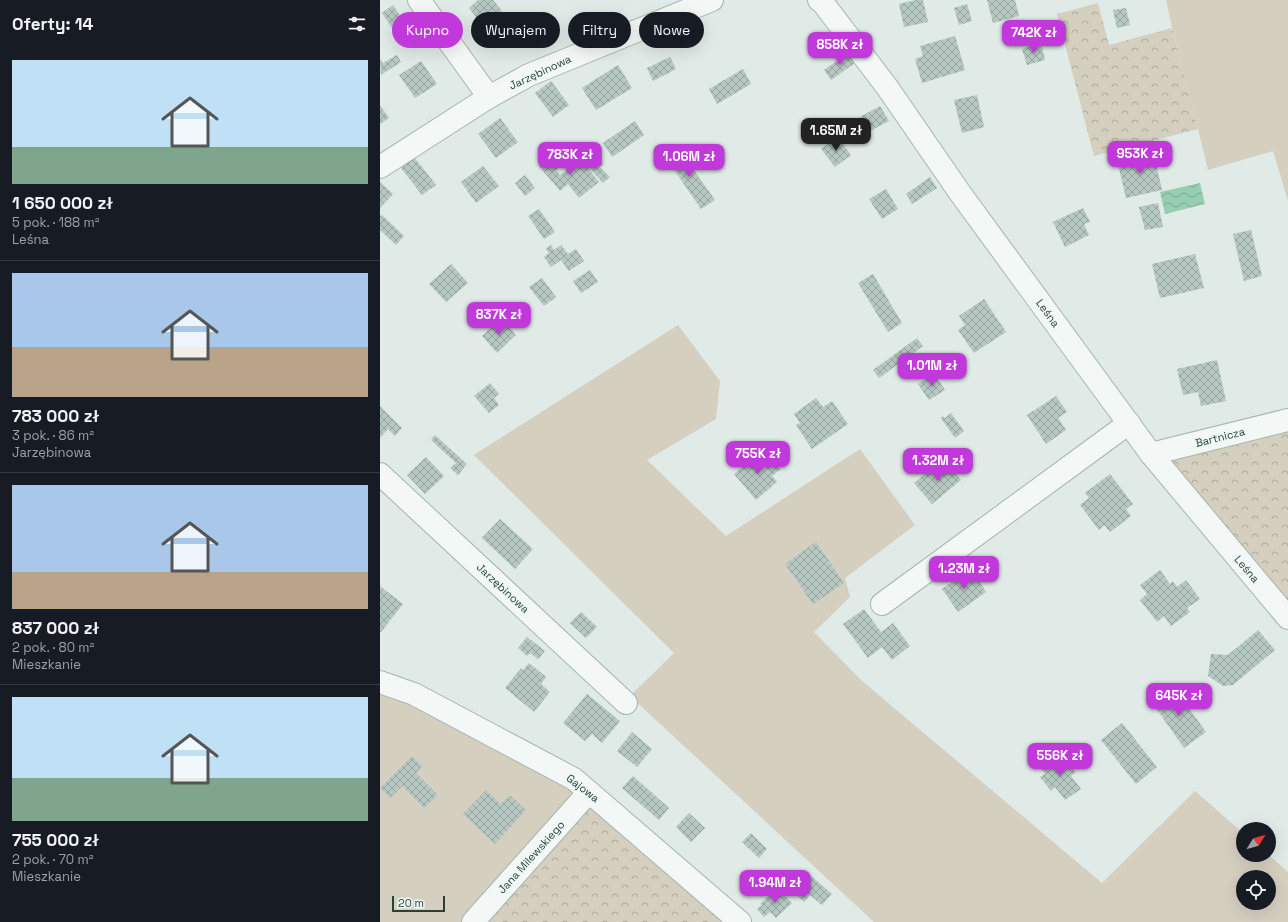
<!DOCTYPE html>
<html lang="pl">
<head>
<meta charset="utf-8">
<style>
	body { margin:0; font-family:"Space Grotesk",sans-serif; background:#20242c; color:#f1f3f6; height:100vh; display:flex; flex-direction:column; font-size:15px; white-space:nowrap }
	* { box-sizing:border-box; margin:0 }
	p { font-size:13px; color:#9ea1a6 }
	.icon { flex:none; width:22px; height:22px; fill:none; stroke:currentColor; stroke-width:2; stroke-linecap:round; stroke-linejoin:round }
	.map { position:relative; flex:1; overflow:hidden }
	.details { display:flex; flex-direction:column; background:#171b24; width:380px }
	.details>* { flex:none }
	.banner { position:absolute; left:12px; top:12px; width:380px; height:36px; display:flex; gap:8px }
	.needle { width:26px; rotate:53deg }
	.buttons { position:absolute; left:856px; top:822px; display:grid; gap:8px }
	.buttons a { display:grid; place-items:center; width:40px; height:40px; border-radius:50%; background:#171b24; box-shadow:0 4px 16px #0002; font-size:20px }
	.scale { position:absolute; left:12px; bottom:10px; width:53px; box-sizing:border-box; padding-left:4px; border:2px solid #274338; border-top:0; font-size:11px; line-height:14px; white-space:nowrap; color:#274338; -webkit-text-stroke:3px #eff7f4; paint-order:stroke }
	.price { position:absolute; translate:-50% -34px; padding:0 9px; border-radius:8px; background:#c139db; color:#fff; font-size:13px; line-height:26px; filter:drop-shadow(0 1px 2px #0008) }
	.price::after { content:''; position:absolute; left:50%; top:24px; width:12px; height:9px; margin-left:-6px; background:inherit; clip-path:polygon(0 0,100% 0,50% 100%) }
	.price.current { background:#222; color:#fff }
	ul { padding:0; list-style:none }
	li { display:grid; align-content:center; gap:8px; height:212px; padding:0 12px }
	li+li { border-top:1px solid #363941 }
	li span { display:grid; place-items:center; height:124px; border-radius:0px; color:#555 }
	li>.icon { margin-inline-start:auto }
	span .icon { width:72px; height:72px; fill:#fffc; stroke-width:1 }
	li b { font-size:17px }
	h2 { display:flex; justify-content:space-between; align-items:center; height:48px; padding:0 12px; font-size:17px }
	.pill { padding:0 14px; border-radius:18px; background:#171b24; box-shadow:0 4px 16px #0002; font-size:14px; line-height:36px }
	.pill.current { background:#c139db; color:#fff }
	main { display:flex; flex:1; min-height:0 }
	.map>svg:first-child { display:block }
	.green { fill:#d5cfc0; fill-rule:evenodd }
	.forest { fill:url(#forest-crowns) }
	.water { fill:url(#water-waves) }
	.building { fill:url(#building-cross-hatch) }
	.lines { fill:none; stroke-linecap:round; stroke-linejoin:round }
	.minor-casing { stroke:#a5b5ae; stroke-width:24 }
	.minor { stroke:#f3f8f6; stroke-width:22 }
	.labels { text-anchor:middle; stroke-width:3; stroke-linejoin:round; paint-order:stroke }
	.street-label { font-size:11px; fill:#274338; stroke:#eff7f4 }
</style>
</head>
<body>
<main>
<section class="details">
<h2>Oferty: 14<svg class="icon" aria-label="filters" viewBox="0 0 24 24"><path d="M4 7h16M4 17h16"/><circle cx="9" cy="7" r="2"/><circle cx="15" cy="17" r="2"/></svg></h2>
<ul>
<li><span style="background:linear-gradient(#bfe0f5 70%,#7fa58c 0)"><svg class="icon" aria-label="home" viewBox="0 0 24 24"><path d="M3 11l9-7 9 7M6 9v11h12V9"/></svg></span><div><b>1 650 000 zł</b><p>5 pok. · 188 m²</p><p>Leśna</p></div></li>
<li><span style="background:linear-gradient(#a9c7e8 60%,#b9a48a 0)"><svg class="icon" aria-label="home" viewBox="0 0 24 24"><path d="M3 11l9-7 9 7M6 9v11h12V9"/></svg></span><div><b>783 000 zł</b><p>3 pok. · 86 m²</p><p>Jarzębinowa</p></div></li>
<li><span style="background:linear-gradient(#a9c7e8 70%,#b9a48a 0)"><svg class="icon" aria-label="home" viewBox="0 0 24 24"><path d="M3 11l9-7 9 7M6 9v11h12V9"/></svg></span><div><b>837 000 zł</b><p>2 pok. · 80 m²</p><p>Mieszkanie</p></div></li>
<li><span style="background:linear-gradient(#bfe0f5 65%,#7fa58c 0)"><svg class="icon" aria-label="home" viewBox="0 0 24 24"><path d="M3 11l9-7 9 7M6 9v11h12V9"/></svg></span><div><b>755 000 zł</b><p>2 pok. · 70 m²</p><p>Mieszkanie</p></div></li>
</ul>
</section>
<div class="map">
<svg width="908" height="922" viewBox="0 0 908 922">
	<defs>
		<pattern id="forest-crowns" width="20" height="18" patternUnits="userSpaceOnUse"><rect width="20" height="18" fill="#d5cfc0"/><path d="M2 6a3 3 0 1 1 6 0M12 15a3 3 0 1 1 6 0" fill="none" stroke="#adaa9d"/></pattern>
		<pattern id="water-waves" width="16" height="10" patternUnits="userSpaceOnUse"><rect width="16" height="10" fill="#97ceb3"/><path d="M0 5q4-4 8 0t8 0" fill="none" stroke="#7ba993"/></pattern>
		<pattern id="building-cross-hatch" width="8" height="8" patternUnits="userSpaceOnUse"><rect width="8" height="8" fill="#b6c8c1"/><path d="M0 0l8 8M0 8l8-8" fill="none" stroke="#94a49e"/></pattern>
	</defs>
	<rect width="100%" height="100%" fill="#e0eae6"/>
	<g class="green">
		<path d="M786 0H908V201L893 151 828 170C815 113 798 57 786 0Z"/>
		<path d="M298 325 340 381 336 419 267 460 346 536 480 449 535 525 465 578 470 597 434 632 482 681 722 883 815 791 863 833V855H889L908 872V922H494L250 696 294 653 94 455ZM863 877H889V903H863Z"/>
		<path d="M0 682 209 792 102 922H0Z"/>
	</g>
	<g class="forest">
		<path d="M718 3 729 45 792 28 818 129 714 156 677 14Z"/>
		<path d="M908 420V618L771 454Z"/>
		<path d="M209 792 360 922H102Z"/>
	</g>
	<path class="water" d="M820 183 825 204 785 214 780 192Z"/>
	<g class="building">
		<path d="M98 0H113L137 30 118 45 89 8Z"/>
		<path d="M536 0H543L548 22 524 27 519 4Z"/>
		<path d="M607 0H635L639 16 613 23Z"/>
		<path d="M587 4 592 21 579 25 574 8Z"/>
		<path d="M13 5 31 32 20 40 2 13Z"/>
		<path d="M746 8 750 25 737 28 733 10Z"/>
		<path d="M575 36 585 70 542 83 535 59 543 56 540 46Z"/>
		<path d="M661 43 665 60 647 65 642 49Z"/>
		<path d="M468 53 475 63 451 80 444 70Z"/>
		<path d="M17 55 21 62 1 75 0 59 3 63Z"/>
		<path d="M290 57 296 69 273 81 267 68Z"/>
		<path d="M41 61 57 84 35 98 19 75Z"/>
		<path d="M238 65 252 88 216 110 202 88Z"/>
		<path d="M363 69 371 84 337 104 329 89Z"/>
		<path d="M171 81 189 105 173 117 155 93Z"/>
		<path d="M597 95 604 127 582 133 574 100Z"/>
		<path d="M0 105 9 118 0 124Z"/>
		<path d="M500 106 509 121 488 132 480 117Z"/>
		<path d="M120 118 138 142 116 158 98 134Z"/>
		<path d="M255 121 264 135 232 157 223 143Z"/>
		<path d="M458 137 471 155 455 167 441 149Z"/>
		<path d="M297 146 335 200 321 209 284 155Z"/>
		<path d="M773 151 782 190 746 198 737 160Z"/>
		<path d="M171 155 180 166 176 170 180 175 201 159 219 182 199 198 188 184 180 191 158 165Z"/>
		<path d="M34 157 56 185 42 195 21 168Z"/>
		<path d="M212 157 216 162 219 159 224 164 220 167 230 177 223 183 205 163Z"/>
		<path d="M103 166 119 186 96 203 81 182Z"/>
		<path d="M145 175 155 188 145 196 135 183Z"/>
		<path d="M550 177 557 188 532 204 526 194Z"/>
		<path d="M0 182 13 194 0 208Z"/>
		<path d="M506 189 518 209 502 219 489 199Z"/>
		<path d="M778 203 783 227 765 230 759 207Z"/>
		<path d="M703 208 710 222 704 224 709 235 685 247 673 222Z"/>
		<path d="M159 209 175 232 164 239 148 216Z"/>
		<path d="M2 215 24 236 16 245 0 230V216Z"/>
		<path d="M871 230 882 276 864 281 853 234Z"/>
		<path d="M171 245 174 250 181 245 188 254 196 249 204 261 189 271 181 260 171 267 164 257 169 253 166 249Z"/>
		<path d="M815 254 824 288 780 298 772 264Z"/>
		<path d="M71 264 88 283 66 302 49 284Z"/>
		<path d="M210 270 218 282 201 293 193 281Z"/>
		<path d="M493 274 522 323 508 332 478 283Z"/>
		<path d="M162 278 176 297 164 306 149 287Z"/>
		<path d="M604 299 626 332 594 353 578 330 585 325 579 316Z"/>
		<path d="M121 318 136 335 117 353 102 336Z"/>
		<path d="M537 338 543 346 499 378 493 370Z"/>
		<path d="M837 360 846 401 821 406 818 392 803 395 797 369Z"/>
		<path d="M554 373 565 390 549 400 538 384Z"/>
		<path d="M110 383 119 394 114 398 119 405 109 413 94 396Z"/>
		<path d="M676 396 687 412 678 418 686 430 666 444 647 415Z"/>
		<path d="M436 398 443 407 452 401 468 424 432 449 416 425 420 423 414 414Z"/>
		<path d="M0 406 22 428 15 436 8 429 0 438Z"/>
		<path d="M571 413 584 431 575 438 561 418 563 416 565 418Z"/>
		<path d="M55 435 87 464 78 475 70 468 76 463 51 440Z"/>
		<path d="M387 452 401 469 392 476 397 482 376 500 354 474 375 456 378 460Z"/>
		<path d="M46 457 64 476 45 494 27 475Z"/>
		<path d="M563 459 581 480 552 504 534 483Z"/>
		<path d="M730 474 753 504 746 509 751 516 730 532 724 525 719 530 700 505 709 498 705 493Z"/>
		<path d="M120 519 153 549 135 569 102 538Z"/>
		<path d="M436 542 464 583 433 604 405 564Z"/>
		<path d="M591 569 606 592 578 612 562 589Z"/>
		<path d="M780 570 790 584 793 581 797 587 806 580 820 599 807 608 810 612 791 626 784 616 777 622 760 600 767 594 760 585Z"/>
		<path d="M0 586 23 604 1 632H0Z"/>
		<path d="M484 609 501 632 513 623 530 646 512 660 502 647 488 658 463 624Z"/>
		<path d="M201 612 217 627 206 638 190 623Z"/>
		<path d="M878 630 895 650 853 685 843 686 828 676 831 654 848 655Z"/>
		<path d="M147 637 165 651 158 659 150 653 147 656 138 648Z"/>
		<path d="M149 663 166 677 161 684 170 692 154 712 125 688 141 668 143 670Z"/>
		<path d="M793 686 826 732 804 748 771 701Z"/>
		<path d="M207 694 240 721 222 743 212 734 205 741 183 723Z"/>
		<path d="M742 723 777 767 756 784 721 740Z"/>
		<path d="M252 732 272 749 257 767 237 751Z"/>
		<path d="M675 755 680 762 685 758 696 772 691 776 701 789 685 800 675 787 671 791 660 777 665 774 660 767 662 762 665 759 669 760Z"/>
		<path d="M32 756 42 766 36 773 58 795 44 808 22 786 10 798 0 788Z"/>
		<path d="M253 776 289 808 279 820 242 788Z"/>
		<path d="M106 790 121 804 130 795 146 810 115 844 83 814Z"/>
		<path d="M309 813 325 828 311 842 296 827Z"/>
		<path d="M371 833 387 849 379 858 362 842Z"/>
		<path d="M429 874 452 894 442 905 430 895 424 902 413 892Z"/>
		<path d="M397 888 412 903 396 918 390 912 384 917 377 909 382 905 380 904Z"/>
	</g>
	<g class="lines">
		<g class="minor-casing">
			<g id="minor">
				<path d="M39 0 109 97"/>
				<path d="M439 0 443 3 507 87 580 193 771 454 908 618"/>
				<path d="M0 167 109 97 149 75 332 0"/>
				<path d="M771 454 908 420"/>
				<path d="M0 474 246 703"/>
				<path d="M502 604 749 423"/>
				<path d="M0 682 34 694 194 779 360 922"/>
				<path d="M93 922 209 792"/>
			</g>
		</g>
		<use href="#minor" class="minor"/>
	</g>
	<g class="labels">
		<g class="street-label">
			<text transform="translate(160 72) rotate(-25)" y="4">Jarzębinowa</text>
			<text transform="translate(668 313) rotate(54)" y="4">Leśna</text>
			<text transform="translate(840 437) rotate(-14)" y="4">Bartnicza</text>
			<text transform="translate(867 569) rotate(50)" y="4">Leśna</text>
			<text transform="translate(123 588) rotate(43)" y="4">Jarzębinowa</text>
			<text transform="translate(203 788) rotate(38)" y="4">Gajowa</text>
			<text transform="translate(151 857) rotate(-48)" y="4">Jana Milewskiego</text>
		</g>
	</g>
</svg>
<div class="buttons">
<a><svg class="needle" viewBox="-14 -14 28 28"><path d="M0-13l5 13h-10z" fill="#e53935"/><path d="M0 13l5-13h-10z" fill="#9ea1a6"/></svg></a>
<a><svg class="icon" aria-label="locate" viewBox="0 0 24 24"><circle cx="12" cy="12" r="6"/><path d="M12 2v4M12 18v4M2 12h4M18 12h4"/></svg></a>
</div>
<div class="scale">20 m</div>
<b class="price" style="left:654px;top:54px">742K zł</b>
<b class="price" style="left:460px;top:66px">858K zł</b>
<b class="price current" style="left:456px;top:152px">1.65M zł</b>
<b class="price" style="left:760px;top:175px">953K zł</b>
<b class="price" style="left:190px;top:176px">783K zł</b>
<b class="price" style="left:309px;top:178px">1.06M zł</b>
<b class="price" style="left:119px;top:336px">837K zł</b>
<b class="price" style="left:552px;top:387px">1.01M zł</b>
<b class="price" style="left:378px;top:475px">755K zł</b>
<b class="price" style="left:558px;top:482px">1.32M zł</b>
<b class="price" style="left:584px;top:590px">1.23M zł</b>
<b class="price" style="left:799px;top:717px">645K zł</b>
<b class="price" style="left:680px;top:777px">556K zł</b>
<b class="price" style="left:395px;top:904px">1.94M zł</b>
<div class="banner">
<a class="pill current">Kupno</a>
<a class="pill">Wynajem</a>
<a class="pill">Filtry</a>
<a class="pill">Nowe</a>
</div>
</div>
</main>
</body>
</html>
